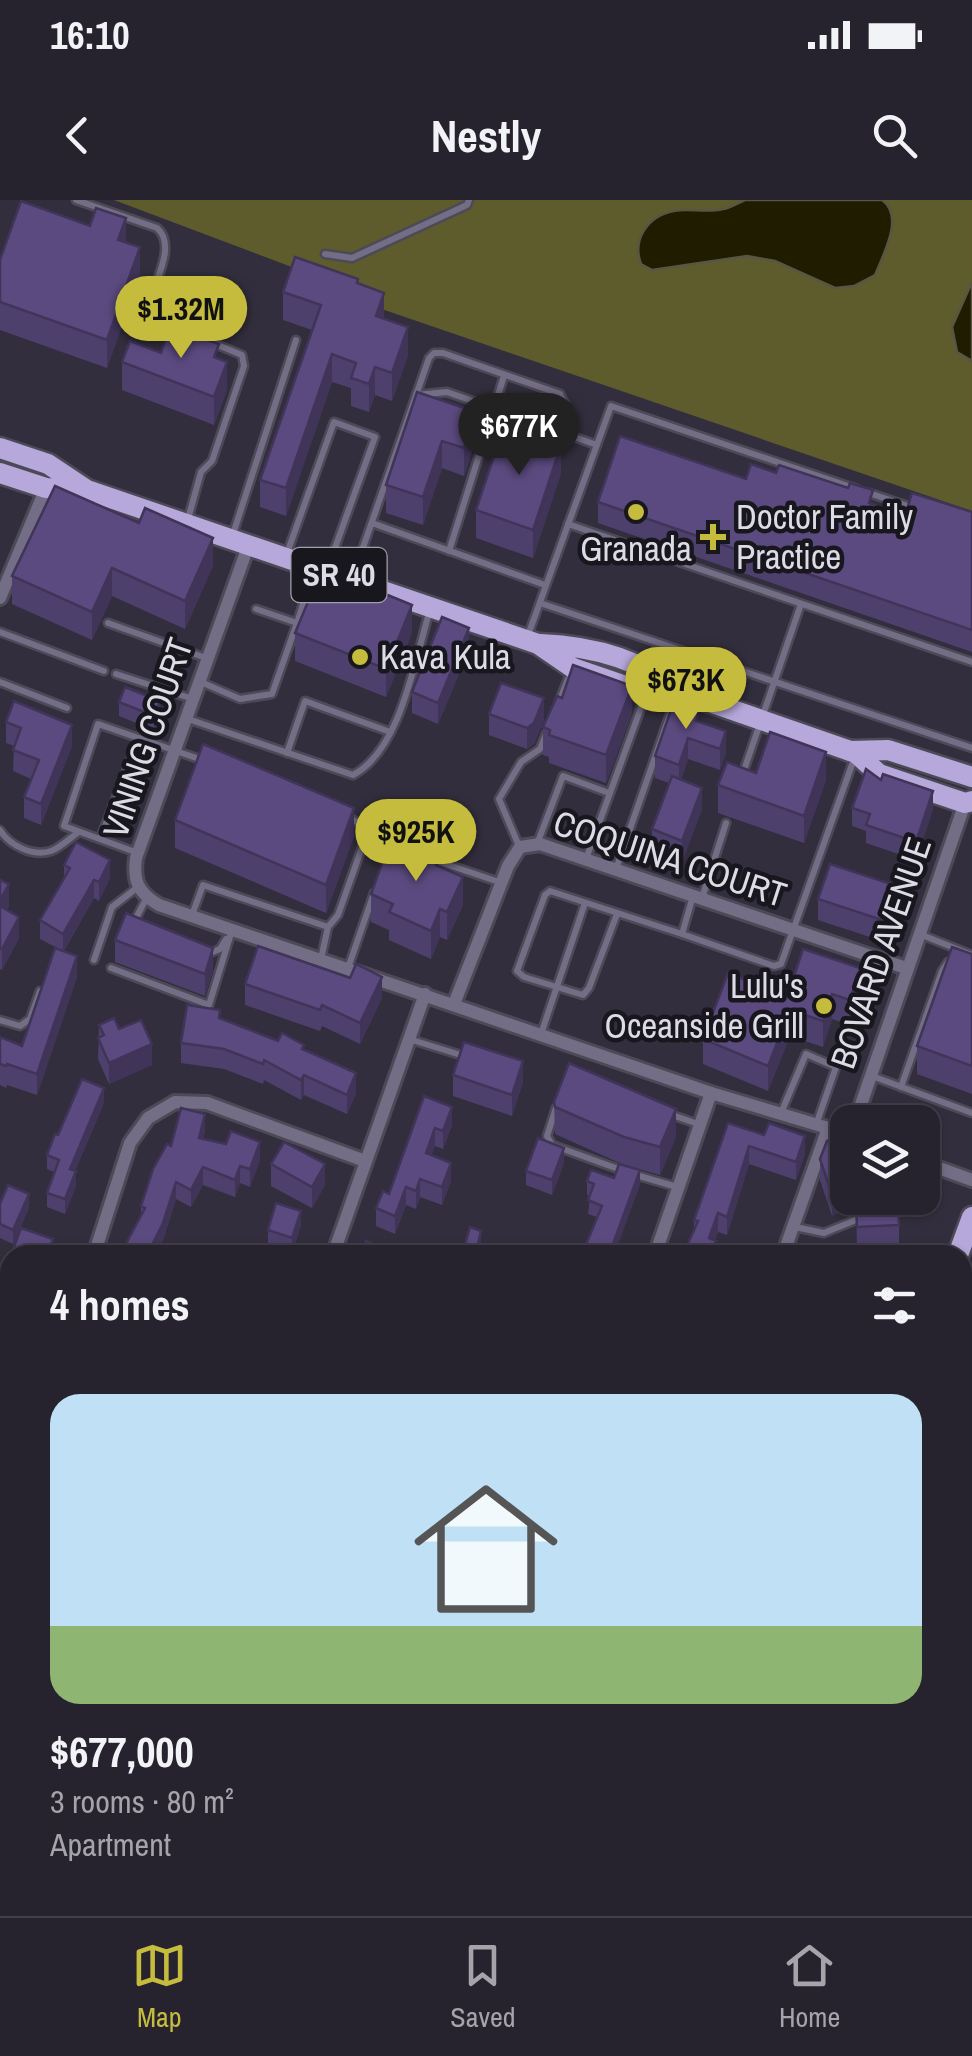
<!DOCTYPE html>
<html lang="en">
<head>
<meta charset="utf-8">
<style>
	body { margin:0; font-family:"Archivo Narrow",sans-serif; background:#2e2a36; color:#f1f3f6; height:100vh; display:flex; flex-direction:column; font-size:38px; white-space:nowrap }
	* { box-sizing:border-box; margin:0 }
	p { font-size:32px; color:#a4a4aa }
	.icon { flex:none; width:55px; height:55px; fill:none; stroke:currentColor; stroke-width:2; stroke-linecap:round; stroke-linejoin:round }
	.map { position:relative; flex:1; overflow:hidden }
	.sheet { position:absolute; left:0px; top:1045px; width:972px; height:672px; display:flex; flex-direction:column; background:#26222e; border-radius:30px 30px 0 0; box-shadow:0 2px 8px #0004,0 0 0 2px #423f4a }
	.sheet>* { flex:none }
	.buttons { position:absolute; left:830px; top:905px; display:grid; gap:20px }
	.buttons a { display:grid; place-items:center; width:110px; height:110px; border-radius:20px; background:#26222e; box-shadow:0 2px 8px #0004,0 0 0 2px #423f4a; font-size:50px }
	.price { position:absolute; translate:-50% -85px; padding:0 22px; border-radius:35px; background:#c5bc3d; color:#111; font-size:32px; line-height:65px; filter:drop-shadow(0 2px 5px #0008) }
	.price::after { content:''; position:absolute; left:50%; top:60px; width:30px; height:22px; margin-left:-15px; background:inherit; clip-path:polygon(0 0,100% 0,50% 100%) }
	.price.current { background:#222; color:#fff }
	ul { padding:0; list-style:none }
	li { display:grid; align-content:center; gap:20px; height:530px; padding:0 50px }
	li+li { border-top:2px solid #423f4a }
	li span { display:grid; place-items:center; height:310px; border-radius:30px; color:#555 }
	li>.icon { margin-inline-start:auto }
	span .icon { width:180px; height:180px; fill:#fffc; stroke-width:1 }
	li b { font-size:42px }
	h2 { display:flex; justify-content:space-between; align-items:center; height:120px; padding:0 50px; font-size:42px }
	.status { display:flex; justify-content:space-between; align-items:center; height:70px; padding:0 50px; background:#26222e; direction:ltr }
	.status svg { height:28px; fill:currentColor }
	header { display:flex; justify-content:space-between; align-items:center; height:130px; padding:0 50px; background:#26222e; font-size:45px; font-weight:700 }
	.tab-bar { display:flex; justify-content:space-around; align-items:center; height:140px; border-top:2px solid #423f4a; background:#26222e; font-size:28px; color:#a4a4aa }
	.tab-bar a { display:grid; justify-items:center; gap:5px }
	.tab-bar .current { color:#c5bc3d }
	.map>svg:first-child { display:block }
	.green { fill:#5e5b2d }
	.water { fill:#1f1c00; stroke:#585545; stroke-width:2.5 }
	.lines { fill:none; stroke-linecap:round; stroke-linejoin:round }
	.service-casing { stroke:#4d4a58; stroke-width:11 }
	.minor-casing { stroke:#4d4a58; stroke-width:18 }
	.primary-casing { stroke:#4d4a58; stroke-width:25 }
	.service { stroke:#746d86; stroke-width:6 }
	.minor { stroke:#746d86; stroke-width:12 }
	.primary { stroke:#b6a8da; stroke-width:20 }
	.wall { fill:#4e406d }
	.shaded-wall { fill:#403459 }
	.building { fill:#5b4a7f; stroke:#403459; stroke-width:2.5 }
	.poi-dot { fill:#c5bc3d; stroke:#19171e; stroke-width:4 }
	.labels { text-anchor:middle; stroke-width:9; stroke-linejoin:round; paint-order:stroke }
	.shield { fill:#19171e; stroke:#a2a0a9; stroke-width:2.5 }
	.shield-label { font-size:32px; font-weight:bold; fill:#dddbe5 }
	.poi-label { font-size:35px; fill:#dddbe5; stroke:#19171e; text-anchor:start }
	.street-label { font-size:35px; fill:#dddbe5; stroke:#19171e }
</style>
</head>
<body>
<div class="status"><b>16:10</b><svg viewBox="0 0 49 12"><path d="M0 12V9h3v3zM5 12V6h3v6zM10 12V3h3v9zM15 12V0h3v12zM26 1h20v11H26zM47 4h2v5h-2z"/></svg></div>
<header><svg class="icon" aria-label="back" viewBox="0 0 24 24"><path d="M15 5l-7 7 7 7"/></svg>Nestly<svg class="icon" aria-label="search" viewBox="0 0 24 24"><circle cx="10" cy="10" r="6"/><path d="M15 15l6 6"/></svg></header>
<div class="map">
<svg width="972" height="1716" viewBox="0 0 972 1716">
	<rect width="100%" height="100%" fill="#322e3d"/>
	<g class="green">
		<path d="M114 0H972V311L294 79 297 69Z"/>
		<path d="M0 1204 10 1208V1392L0 1389Z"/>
	</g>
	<g class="water">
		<path d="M745 0H882C905 16 883 55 875 75L854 86 835 88 775 61 747 56 652 70 641 64C632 40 647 16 674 11 689 8 707 13 723 9 730 8 738 3 745 0Z"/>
		<path d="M972 82V161L957 152 952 127Z"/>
	</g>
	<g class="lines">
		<g class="service-casing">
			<g id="service">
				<path d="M76 0 157 28C179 47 150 88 147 113L151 122 177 131"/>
				<path d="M325 54 352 58 467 5 469 0"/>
				<path d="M416 195 447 192 597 245"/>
				<path d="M869 293 914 308"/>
				<path d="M188 319 201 272 212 261 244 166 242 155 213 143"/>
				<path d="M372 323 545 385"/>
				<path d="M568 324 972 462"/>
				<path d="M233 334 296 140"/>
				<path d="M449 351 504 176"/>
				<path d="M286 356 334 222 375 237 327 370"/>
				<path d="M352 379 429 158 434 153H443L560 194 565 204 556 230"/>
				<path d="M540 403 972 548"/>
				<path d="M256 409 297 423 313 373"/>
				<path d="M108 423 206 458"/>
				<path d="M0 432 104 471"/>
				<path d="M527 438 611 206 857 289"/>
				<path d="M116 474 193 499"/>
				<path d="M0 482 67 508"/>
				<path d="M201 482 240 499 272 494 297 423"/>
				<path d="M558 504 568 479"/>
				<path d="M188 519 353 575C401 550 415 458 430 410"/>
				<path d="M287 553 305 501 390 532"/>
				<path d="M743 573 801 404"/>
				<path d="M0 630C9 645 32 657 51 651 60 648 71 637 79 632"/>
				<path d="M100 639 139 538"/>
				<path d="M537 644 563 576 609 593"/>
				<path d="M519 646 499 599 521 562 540 549 546 534"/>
				<path d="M138 653 64 626 98 524 202 560"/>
				<path d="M586 659 646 494"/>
				<path d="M434 660 502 683"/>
				<path d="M616 669 676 497"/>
				<path d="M702 698 726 623"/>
				<path d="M617 714 589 788 583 795 524 777 517 771 545 695 550 691 682 734 693 696"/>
				<path d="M192 715 203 685 328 727"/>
				<path d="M137 723 135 720 146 699"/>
				<path d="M682 734 774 766 781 764 854 559"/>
				<path d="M922 735 972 755"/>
				<path d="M205 755 220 749 226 739"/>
				<path d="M321 759 328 727 338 715 365 639 360 624 348 617"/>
				<path d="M94 760 112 707 138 687"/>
				<path d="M111 768 209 805 232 730"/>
				<path d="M348 768 374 693"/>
				<path d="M0 820 20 826 30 819 40 791"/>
				<path d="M541 834 585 703"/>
				<path d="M409 839 464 856"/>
				<path d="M872 876 972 913"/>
				<path d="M901 887 942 771 948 762"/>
				<path d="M556 908 547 936 552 945 624 971"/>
				<path d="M781 913 806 854 836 867 817 922"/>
				<path d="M672 915 698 924"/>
				<path d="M636 975 677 987"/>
				<path d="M922 993 936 967"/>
				<path d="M893 1005 910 998"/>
				<path d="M795 1027 824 1033 863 1017"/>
				<path d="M962 1103 972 1107"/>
				<path d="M962 1133 972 1136"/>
				<path d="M962 1310 972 1313"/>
			</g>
		</g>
		<g class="minor-casing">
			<g id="minor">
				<path d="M249 344 136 658C133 681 138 693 159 705L711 893 848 934"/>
				<path d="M0 398 46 288"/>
				<path d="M454 804 508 666 520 647 540 644 906 768"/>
				<path d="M855 922 965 603"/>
				<path d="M922 962 972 980"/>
				<path d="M94 1055 130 943 148 918 175 902 207 903 365 961"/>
				<path d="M333 1055 425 794"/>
				<path d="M655 1055 711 893"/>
				<path d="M783 1055 828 928"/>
				<path d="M0 1090 10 1093"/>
				<path d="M429 1708 454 1716"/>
			</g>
		</g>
		<g class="primary-casing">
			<g id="primary">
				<path d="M0 248 48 264 87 290 538 444 573 468 646 493 678 491"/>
				<path d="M0 273 46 288 80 289"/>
				<path d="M540 444C590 446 640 458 678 491L856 553 879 574 965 603 972 601"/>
				<path d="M850 551 888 550 972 577"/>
				<path d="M958 1055 972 1017"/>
				<path d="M703 1716 706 1708"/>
				<path d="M733 1716 736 1708"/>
			</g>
		</g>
		<use href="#service" class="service"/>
		<use href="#minor" class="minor"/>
		<use href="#primary" class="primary"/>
	</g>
	<g class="wall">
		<path d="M126 42 140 75 107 168 0 130V60Z"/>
		<path d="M358 84 384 119 408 155 392 201 375 195 369 212 351 206V188L332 182 286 316 260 307V280L312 130 283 120V92Z"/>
		<path d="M161 153 219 159 227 190 214 225 122 190V162Z"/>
		<path d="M476 212V240L464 276 442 268 423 325 386 313V285Z"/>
		<path d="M561 273 533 358 476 338V310Z"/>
		<path d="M746 279 873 305 905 316 972 312V452L598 323V302Z"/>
		<path d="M139 323 213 366 185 429 112 396 92 440 12 404V376Z"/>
		<path d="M295 433H412L386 497 295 461Z"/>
		<path d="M469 450 438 524 412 513V492Z"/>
		<path d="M119 502 160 516 154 530 119 516Z"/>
		<path d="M489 514 544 520 534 544 527 549 489 535Z"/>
		<path d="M632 514 606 583 549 563V557L543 555V527Z"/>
		<path d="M6 522 72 546 41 625 24 618V597L31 579 13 571 14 546 6 543Z"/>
		<path d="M700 523 726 553 720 570 688 559 681 580 702 609 682 662 652 650V629L669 583 655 578V556Z"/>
		<path d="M756 573 826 580 804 643 718 613V585Z"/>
		<path d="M881 580 933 609 916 660 866 643V631L852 626V608Z"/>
		<path d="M175 620 354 636 326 713 175 648Z"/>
		<path d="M64 665 110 678 99 701 94 698 64 751 77 777 37 895 7 885 6 888 0 885V837L22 846 59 749 40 739V720L64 678Z"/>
		<path d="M441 668 463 705 447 740 440 737 431 759 389 740V730L371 722V694Z"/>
		<path d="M0 680 9 706 7 710 19 738 2 770 0 769Z"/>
		<path d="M818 699 894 706 882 741 818 720Z"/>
		<path d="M115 740 213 770 205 796 115 762Z"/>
		<path d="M803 749 860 794 850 825 832 819 823 847 790 836 768 891 703 864V839L787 797Z"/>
		<path d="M972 754V894L917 874V846Z"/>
		<path d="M245 784 382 798 360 844 322 826 320 831 245 805Z"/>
		<path d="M220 818 304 850 356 893 347 914 304 895 301 900 264 880 263 884 224 869 181 863V843Z"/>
		<path d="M99 825 119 829 152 865 109 884 98 859Z"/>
		<path d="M453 875 523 882 512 916 453 896Z"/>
		<path d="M424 896 452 925 443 949 435 946 431 956 451 981 442 1005 420 997 416 1009 406 1005 395 1034 376 1026V1008L389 994Z"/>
		<path d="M554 902 676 937 660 975 624 965 555 934Z"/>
		<path d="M104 903 75 971 76 986 65 1014 47 1007V993L54 972 47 969V955L58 935Z"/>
		<path d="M728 923 805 954 796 980 749 964 727 1035 718 1032 715 1040 716 1055 694 1031V1020Z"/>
		<path d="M205 931 203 939 260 960 250 987 240 983 235 997 203 985 191 1007 176 999 163 1040 156 1055H120L141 1015V1006L171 946Z"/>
		<path d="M835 937 832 1016 820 980V959Z"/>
		<path d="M564 963 552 995 526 985V971Z"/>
		<path d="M271 964 325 985 312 1008 271 986Z"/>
		<path d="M614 978 640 984 614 1055H583L597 1017 588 1014 590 996 587 995V981Z"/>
		<path d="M0 1004 29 1008 13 1044 0 1038Z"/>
		<path d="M856 1006 899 1025V1046L857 1048Z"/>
		<path d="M301 1025 292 1053 268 1045V1030Z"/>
		<path d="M465 1045H481L479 1055H465Z"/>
		<path d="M14 1047 53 1053 52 1055H14Z"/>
		<path d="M0 1111 10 1114V1176L0 1171Z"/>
		<path d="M972 1127V1308L962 1305V1177L970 1156V1133Z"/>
		<path d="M962 1321 972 1325V1384L962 1381Z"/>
		<path d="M0 1449 10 1453V1506L0 1503Z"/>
		<path d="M143 1708H193L199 1716H149Z"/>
		<path d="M212 1708H259L264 1716H218Z"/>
		<path d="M572 1708H590L586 1715Z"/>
		<path d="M761 1708H858L881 1716H761Z"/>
	</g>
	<g class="shaded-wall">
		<path d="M126 18V46L118 40Z"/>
		<path d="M140 47V75L107 168V140Z"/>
		<path d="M384 93V121L376 116Z"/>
		<path d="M408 127V155L392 201V173Z"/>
		<path d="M332 154V182L286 316V288Z"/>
		<path d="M227 162V190L214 225V197Z"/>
		<path d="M375 167V195L369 212V184Z"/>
		<path d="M476 212V240L464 276V248Z"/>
		<path d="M442 241V268L423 325V297Z"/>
		<path d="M561 245V273L533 358V330Z"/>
		<path d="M213 338V366L185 429V401Z"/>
		<path d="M112 368V396L92 440V412Z"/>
		<path d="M412 405V433L386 497V469Z"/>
		<path d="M469 428V450L438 524V503Z"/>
		<path d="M632 486V514L606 583V555Z"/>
		<path d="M544 498V520L534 544 527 549V528Z"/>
		<path d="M160 501V516L154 530V516Z"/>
		<path d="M72 525V546L41 625V604Z"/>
		<path d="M726 531V553L720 570V549Z"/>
		<path d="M688 538V559L679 586V565Z"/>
		<path d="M826 552V580L804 643V616Z"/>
		<path d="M702 588V609L682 662V641Z"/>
		<path d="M933 591V609L916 660V642Z"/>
		<path d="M354 608V636L326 713V685Z"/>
		<path d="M110 660V678L99 701V682Z"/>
		<path d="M463 677V705L447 740V712Z"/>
		<path d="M94 680V698L63 752V734Z"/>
		<path d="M9 684V706L0 721V700Z"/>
		<path d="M894 685V706L882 741V720Z"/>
		<path d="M440 709V737L431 759V731Z"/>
		<path d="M19 717V738L2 770V749Z"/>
		<path d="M213 748V770L205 796V774Z"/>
		<path d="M77 756V777L37 895V874Z"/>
		<path d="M860 768V794L850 825V800Z"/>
		<path d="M382 777V798L360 844V823Z"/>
		<path d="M832 794V819L823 847V821Z"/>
		<path d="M790 810V836L768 891V866Z"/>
		<path d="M152 844V865L109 884V863Z"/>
		<path d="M523 861V882L512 916V895Z"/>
		<path d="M356 873V893L347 914V895Z"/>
		<path d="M304 875V895L301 900V880Z"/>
		<path d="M104 888V903L70 983V969Z"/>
		<path d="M452 907V925L443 949V931Z"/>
		<path d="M676 909V937L660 975V947Z"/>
		<path d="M205 914V931L199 955V938Z"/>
		<path d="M435 928V946L426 971V953Z"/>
		<path d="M805 936V954L796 980V962Z"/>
		<path d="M260 942V960L250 987V969Z"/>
		<path d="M749 946V964L727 1035V1017Z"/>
		<path d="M564 948V963L552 995V980Z"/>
		<path d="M451 963V981L442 1005V987Z"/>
		<path d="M325 964V985L312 1008V987Z"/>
		<path d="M240 966V983L235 997V980Z"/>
		<path d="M203 967V985L191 1007V990Z"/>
		<path d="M640 970V984L614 1055H609Z"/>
		<path d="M76 971V986L65 1014V999Z"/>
		<path d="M420 979V997L416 1009V991Z"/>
		<path d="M176 982V999L163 1040 156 1055H147Z"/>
		<path d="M406 987V1005L395 1034V1016Z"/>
		<path d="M848 988V998H875L832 1016V995Z"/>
		<path d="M29 994V1008L13 1044V1030Z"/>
		<path d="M301 1011V1025L292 1053V1038Z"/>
		<path d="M718 1013V1032L709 1055V1038Z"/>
		<path d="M481 1031V1045L479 1055H477V1048Z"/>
		<path d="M53 1039 52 1055H47Z"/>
		<path d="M716 1041V1055H709Z"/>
		<path d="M971 1505V1531L962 1557V1531Z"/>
		<path d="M10 1656V1681L0 1706V1682Z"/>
		<path d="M10 1700V1708H14L13 1716H4Z"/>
		<path d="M657 1708H667L664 1716H654Z"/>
	</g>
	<g class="building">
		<path d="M21 1 90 26 96 8 126 18 118 40 140 47 107 140 0 102V60Z"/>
		<path d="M295 57 358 79 357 83 384 93 376 116 408 127 392 173 375 167 369 184 351 178 356 163 332 154 286 288 260 280 321 105 283 92Z"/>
		<path d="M171 126 219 144 214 157 227 162 214 197 122 162 130 141 161 153Z"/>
		<path d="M417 192 476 212 464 248 442 241 423 297 386 285Z"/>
		<path d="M504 226 561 245 533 330 476 310Z"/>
		<path d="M620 236 746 279 751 264 776 273 779 265 848 288 850 283 873 290 869 303 905 316 912 293 972 312V430L598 302Z"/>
		<path d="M55 286 139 323 145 308 213 338 185 401 112 368 92 412 12 376Z"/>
		<path d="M322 368 412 405 386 469 295 433Z"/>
		<path d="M442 417 469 428 438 503 412 492Z"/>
		<path d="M573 465 632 486 606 555 549 535 550 530 543 527 557 496 562 498Z"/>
		<path d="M501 483 544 498 534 523 527 528 489 514Z"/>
		<path d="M125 487 160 501 154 516 119 502Z"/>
		<path d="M675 498 700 507 696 521 726 531 720 549 688 538 679 565 655 556Z"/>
		<path d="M14 501 72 525 41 604 24 597 39 560 13 550 21 528 6 522Z"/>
		<path d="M770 532 826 552 804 616 718 585 727 562 756 573Z"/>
		<path d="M203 544 354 608 326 685 175 620Z"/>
		<path d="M866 569 881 580 883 574 933 591 916 642 866 625 870 614 852 608Z"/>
		<path d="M672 576 702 588 682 641 652 629Z"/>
		<path d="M412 640 441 653 436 665 463 677 447 712 440 709 431 731 389 712 393 704 371 694 390 641 408 650Z"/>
		<path d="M76 642 110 660 99 682 94 680 63 734 40 720 70 668 64 665Z"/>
		<path d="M830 664 894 685 882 720 818 699Z"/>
		<path d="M0 680 9 684 0 700Z"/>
		<path d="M0 706 19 717 2 749 0 748Z"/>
		<path d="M126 713 213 748 205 774 115 740Z"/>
		<path d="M258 746 350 778 356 764 382 777 360 823 322 805 320 810 245 784Z"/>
		<path d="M952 747 972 754V866L917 846Z"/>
		<path d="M55 748 77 756 37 874 7 864 6 866 0 864V837L22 846Z"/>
		<path d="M803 749 860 768 850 800 832 794 823 821 790 810 768 866 703 839 728 773 787 797Z"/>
		<path d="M187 805 220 810 219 818 278 841 282 833 304 845 302 849 356 873 347 895 304 875 301 880 264 860 263 864 224 849 181 843Z"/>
		<path d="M114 818 119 829 141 820 152 844 109 863 98 838 104 835 99 825Z"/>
		<path d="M464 842 523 861 512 895 453 875Z"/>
		<path d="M569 863 676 909 660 947 624 937 555 907 554 902Z"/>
		<path d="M82 879 104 888 70 969 76 971 65 999 47 993 59 960 47 955 55 934 58 935Z"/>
		<path d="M424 896 452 907 443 931 435 928 426 953 451 963 442 987 420 979 416 991 406 987 395 1016 376 1008 383 991 389 994Z"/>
		<path d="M181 908 205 914 199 938 226 944 231 931 260 942 250 969 240 966 235 980 203 967 191 990 176 982 163 1023 147 1055H120L145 1008 141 1006 153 969 167 944 171 946Z"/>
		<path d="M728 923 764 935 769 923 805 936 796 962 749 946 727 1017 718 1013 709 1038 716 1041 709 1055H683L698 1021 694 1020Z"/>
		<path d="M835 937 842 953 848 951V988L832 995 820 959 827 941Z"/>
		<path d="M538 938 564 948 552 980 526 971Z"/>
		<path d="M284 942 325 964 312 987 271 964Z"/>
		<path d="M619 964 640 970 609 1055H589L583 1052 602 1006 588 1000 594 984 587 981 591 970 614 978Z"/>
		<path d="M8 985 29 994 13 1030 0 1024V1004Z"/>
		<path d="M877 998H898L899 1025 857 1027 856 1006Z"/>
		<path d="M276 1003 301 1011 292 1038 268 1030Z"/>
		<path d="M470 1027 481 1031 477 1048 465 1045Z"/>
		<path d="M21 1028 53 1039 47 1055H37L14 1047Z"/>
		<path d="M366 1041 401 1055H361Z"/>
		<path d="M0 1111 10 1114V1158L0 1154Z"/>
		<path d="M972 1150V1202L962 1200V1177Z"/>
		<path d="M962 1212 972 1215V1284L962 1280Z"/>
		<path d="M962 1321 972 1325V1363L962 1359Z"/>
		<path d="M970 1392 972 1393V1505L962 1531V1398L968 1400Z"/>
		<path d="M0 1449 10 1453V1482L0 1478Z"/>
		<path d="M10 1597V1656L0 1682V1623Z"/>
		<path d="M0 1685 10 1689V1700L4 1716H0Z"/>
		<path d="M44 1708H122L128 1716H41L38 1712Z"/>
		<path d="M159 1708H193L199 1716H165Z"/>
		<path d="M227 1708H259L264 1714 262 1716H233Z"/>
		<path d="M297 1708H330L351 1716H294Z"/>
		<path d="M360 1708H363L381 1714 380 1716H356Z"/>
		<path d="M618 1708H657L654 1716H618L615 1715Z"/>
		<path d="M768 1708H858L881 1716H784L785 1713Z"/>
	</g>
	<g class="poi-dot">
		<circle cx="636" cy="312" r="10"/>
		<path d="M708 322h10v10h10v10h-10v10h-10v-10h-10v-10h10z"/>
		<circle cx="360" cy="457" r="10"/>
		<circle cx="824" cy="806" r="10"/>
	</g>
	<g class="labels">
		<rect class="shield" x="291.5" y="348" width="95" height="54" rx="8"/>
		<g class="shield-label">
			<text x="339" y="386">SR 40</text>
		</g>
		<g class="poi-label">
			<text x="736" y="329">Doctor Family<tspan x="736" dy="40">Practice</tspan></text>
			<text x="636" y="361" text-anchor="middle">Granada</text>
			<text x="380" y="469">Kava Kula</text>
			<text x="804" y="798" text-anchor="end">Lulu's<tspan x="804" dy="40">Oceanside Grill</tspan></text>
		</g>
		<g class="street-label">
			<text transform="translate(148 538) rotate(-71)" y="12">VINING COURT</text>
			<text transform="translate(670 659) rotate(18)" y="12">COQUINA COURT</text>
			<text transform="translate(881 753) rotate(-71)" y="12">BOVARD AVENUE</text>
		</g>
	</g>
</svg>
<div class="buttons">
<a><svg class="icon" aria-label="layers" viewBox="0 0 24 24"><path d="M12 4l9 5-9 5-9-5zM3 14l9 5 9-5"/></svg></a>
</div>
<b class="price" style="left:181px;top:161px">$1.32M</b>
<b class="price current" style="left:519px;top:278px">$677K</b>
<b class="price" style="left:686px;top:532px">$673K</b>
<b class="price" style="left:416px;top:684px">$925K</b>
<section class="sheet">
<h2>4 homes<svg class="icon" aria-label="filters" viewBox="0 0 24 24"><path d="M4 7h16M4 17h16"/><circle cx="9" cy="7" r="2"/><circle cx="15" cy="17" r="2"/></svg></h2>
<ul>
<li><span style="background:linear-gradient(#bfe0f5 75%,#8fb573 0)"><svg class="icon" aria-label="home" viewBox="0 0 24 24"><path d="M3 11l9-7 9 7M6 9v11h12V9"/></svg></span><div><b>$677,000</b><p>3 rooms · 80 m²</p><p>Apartment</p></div></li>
</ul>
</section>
</div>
<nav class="tab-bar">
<a class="current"><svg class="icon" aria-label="map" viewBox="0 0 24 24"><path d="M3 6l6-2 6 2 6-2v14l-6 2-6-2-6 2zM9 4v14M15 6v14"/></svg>Map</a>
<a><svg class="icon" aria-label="saved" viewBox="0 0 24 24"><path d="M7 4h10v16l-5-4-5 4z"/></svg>Saved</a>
<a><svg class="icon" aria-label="home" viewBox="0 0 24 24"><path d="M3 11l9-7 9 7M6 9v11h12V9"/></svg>Home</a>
</nav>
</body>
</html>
